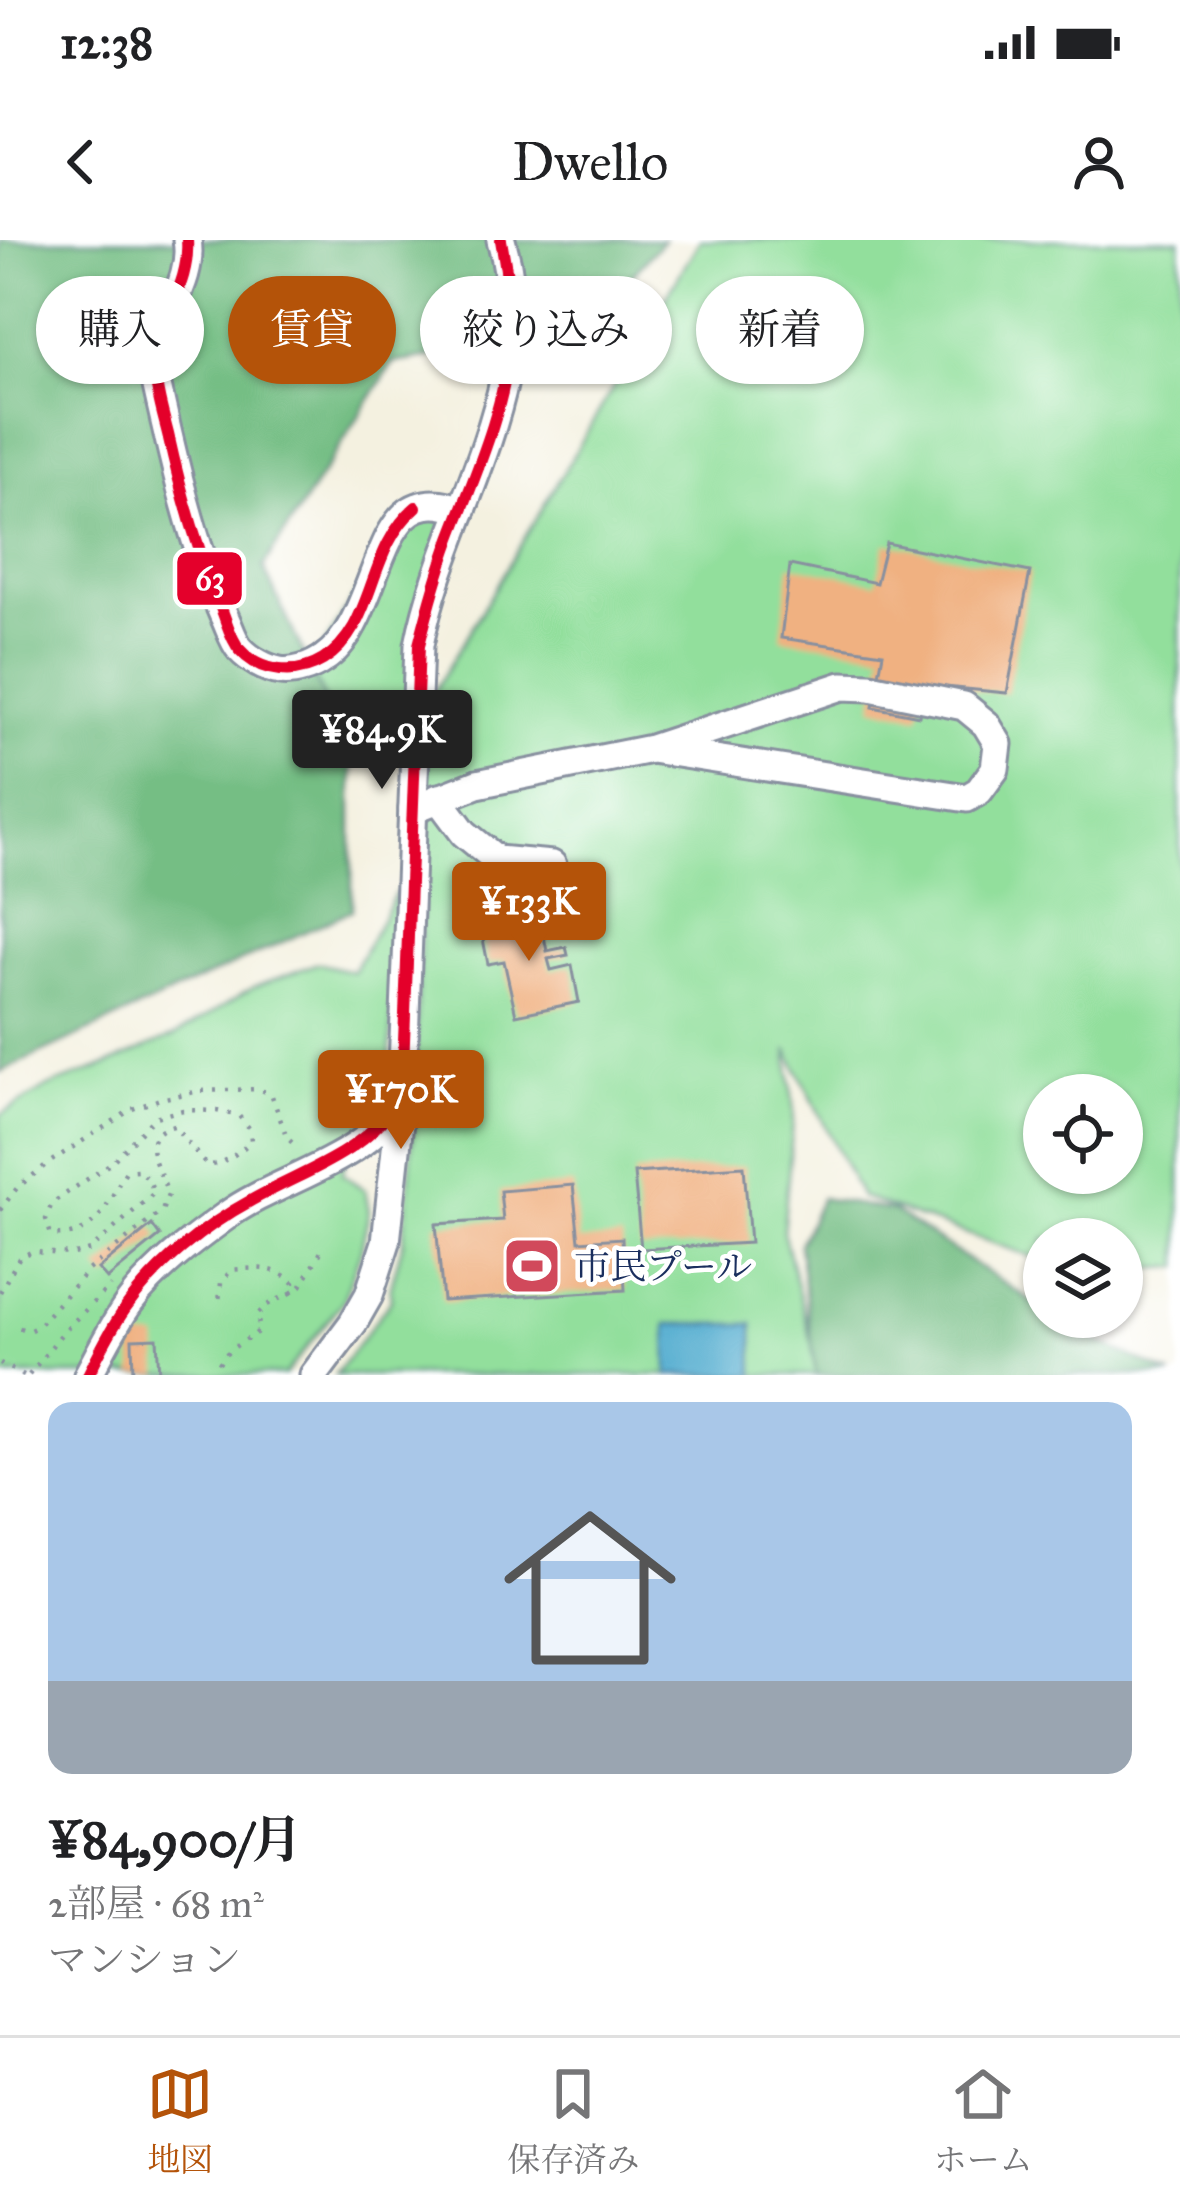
<!DOCTYPE html>
<html lang="ja">
<head>
<meta charset="utf-8">
<style>
	body { margin:0; font-family:"IM FELL Great Primer","Noto Serif JP",serif; background:#f2f2f2; color:#202124; height:100vh; display:flex; flex-direction:column; font-size:45px; white-space:nowrap }
	* { box-sizing:border-box; margin:0 }
	p { font-size:39px; color:#757577 }
	.icon { flex:none; width:66px; height:66px; fill:none; stroke:currentColor; stroke-width:2; stroke-linecap:round; stroke-linejoin:round }
	.map { position:relative; height:1135px; overflow:hidden }
	.panel { display:flex; flex-direction:column; background:#fff; flex:1 }
	.panel>* { flex:none }
	.top-card { position:absolute; left:36px; top:36px; width:1110px; height:108px; display:flex; gap:24px }
	.tools { position:absolute; left:1023px; top:834px; display:grid; gap:24px }
	.tools a { display:grid; place-items:center; width:120px; height:120px; border-radius:50%; background:#fff; box-shadow:0 3px 9px #0004; font-size:60px }
	.price { position:absolute; translate:-50% -102px; padding:0 27px; border-radius:12px; background:#b45309; color:#fff; font-size:39px; line-height:78px; filter:drop-shadow(0 3px 6px #0008) }
	.price::after { content:''; position:absolute; left:50%; top:72px; width:36px; height:27px; margin-left:-18px; background:inherit; clip-path:polygon(0 0,100% 0,50% 100%) }
	.price.on { background:#222; color:#fff }
	ul { padding:0; list-style:none }
	li { display:grid; align-content:center; gap:24px; height:636px; padding:0 48px }
	li+li { border-top:3px solid #e0e0e0 }
	li span { display:grid; place-items:center; height:372px; border-radius:24px; color:#555 }
	li>.icon { margin-inline-start:auto }
	span .icon { width:216px; height:216px; fill:#fffc; stroke-width:1 }
	li b { font-size:51px }
	.tag { padding:0 42px; border-radius:54px; background:#fff; box-shadow:0 3px 9px #0004; font-size:42px; line-height:108px }
	.tag.on { background:#b45309; color:#fff }
	.status { display:flex; justify-content:space-between; align-items:center; height:84px; padding:0 60px; background:#fff; direction:ltr }
	.status svg { height:33px; fill:currentColor }
	header { display:flex; justify-content:space-between; align-items:center; height:156px; padding:0 48px; background:#fff; font-size:54px; font-weight:600 }
	.dock { display:flex; justify-content:space-around; align-items:center; height:168px; border-top:3px solid #e0e0e0; background:#fff; font-size:33px; color:#757577 }
	.dock a { display:grid; justify-items:center; gap:6px }
	.dock .on { color:#b45309 }
	.map>svg:first-child { display:block }
	.green { fill:#92df9c; stroke:#56877d; stroke-width:3; fill-rule:evenodd }
	.forest { fill:#75be84; stroke:#487671; stroke-width:3 }
	.water { fill:#51accf; stroke:#366e96; stroke-width:3 }
	.building { fill:#f0b181 }
	.lines { fill:none; stroke-linecap:round; stroke-linejoin:round }
	.minor-casing { stroke:#88909f; stroke-width:33 }
	.path { stroke:#88909f; stroke-width:4.5; stroke-dasharray:3 9; stroke-linecap:butt }
	.minor { stroke:#fff; stroke-width:27 }
	.bus-1-casing { stroke:#fff; stroke-width:21 }
	.bus-1 { stroke:#e4002b; stroke-width:12 }
	.labels { text-anchor:middle; stroke-width:9; stroke-linejoin:round; paint-order:stroke }
	.poi-label { font-size:36px; fill:#1b2f5e; stroke:#fff; text-anchor:start }
	.line-badge { stroke:#fff; stroke-width:4.5 }
	.badge-label { font-size:33px; text-anchor:middle; font-weight:bold; fill:#fff }
</style>
</head>
<body>
<div class="status"><b>12:38</b><svg viewBox="0 0 49 12"><path d="M0 12V9h3v3zM5 12V6h3v6zM10 12V3h3v9zM15 12V0h3v12zM26 1h20v11H26zM47 4h2v5h-2z"/></svg></div>
<header><svg class="icon" aria-label="back" viewBox="0 0 24 24"><path d="M15 5l-7 7 7 7"/></svg>Dwello<svg class="icon" aria-label="person" viewBox="0 0 24 24"><circle cx="12" cy="8" r="4"/><path d="M4 21q1-7 8-7t8 7"/></svg></header>
<div class="map">
<svg width="1180" height="1135" viewBox="0 0 1180 1135">
	<rect width="100%" height="100%" fill="#fff"/>
	<filter id="ink" filterUnits="userSpaceOnUse"><feTurbulence type="fractalNoise" baseFrequency=".00833" numOctaves="2"/><feDisplacementMap in="SourceGraphic" scale="24" xChannelSelector="R" yChannelSelector="G"/><feConvolveMatrix kernelMatrix="1 2 1 2 8 2 1 2 1" color-interpolation-filters="sRGB"/></filter>
	<filter id="wash" filterUnits="userSpaceOnUse"><feTurbulence type="fractalNoise" baseFrequency=".004" numOctaves="4" result="noise"/><feDisplacementMap in="SourceGraphic" scale="48" xChannelSelector="R" yChannelSelector="G"/><feGaussianBlur stdDeviation="2.7" result="paint"/><feColorMatrix in="noise" values="0 0 0 0 0 0 0 0 0 0 0 0 0 0 0 0 0 1.4 0 .05"/><feComposite in="paint" operator="in"/></filter>
	<g filter="url(#wash)">
		<rect width="100%" height="100%" fill="#f4f1e0"/>
		<g class="green">
			<path d="M700 0H1180V1027L1122 1030V999H1044V1021L861 957 787 809 794 872 783 992 814 1111 816 1135H335L391 1060 390 1050 403 1002 411 920 431 457ZM1044 855H1122V933H1044Z"/>
			<path d="M446 265 414 513 335 489 311 427 387 302Z"/>
			<path d="M397 651 388 857 355 893 342 934 365 950 369 971 361 1010 343 1061 285 1135H0V875L50 846 107 825 176 795 254 747 318 723 353 732Z"/>
		</g>
		<g class="forest">
			<path d="M0 0H664L578 94 393 123 263 327 352 518V670L0 832Z"/>
			<path d="M821 958 893 971 1044 1069V1077H1057L1082 1094 1172 1135H816L799 1005Z"/>
		</g>
		<path class="water" d="M667 1084H753L754 1135H668Z"/>
		<g id="blocks">
			<g class="building">
				<path d="M886 303 1030 332 1007 453 926 445 919 476 873 467 883 413 781 398 790 325 876 343Z"/>
				<path d="M539 672 547 711 566 707 568 715 548 719 551 730 572 725 579 762 516 775 504 721 488 724 480 684Z"/>
				<path d="M744 926 750 1003 641 1009 634 933Z"/>
				<path d="M573 945 579 1001 622 998 625 1050 443 1061 436 984 503 980 500 951Z"/>
				<path d="M152 985 160 996 107 1039 98 1029Z"/>
				<path d="M157 1098 159 1135H133L132 1099Z"/>
			</g>
		</g>
	</g>
	<g filter="url(#ink)">
		<use href="#blocks" fill-opacity="0" stroke="#88909f" stroke-width="3"/>
		<g class="lines">
			<g class="minor-casing">
				<g id="minor">
					<path d="M187 0C194 37 165 72 157 107 155 117 155 127 155 137 173 218 191 301 224 376 229 386 233 401 240 409 249 419 266 429 280 431 294 433 312 427 323 419 373 387 374 283 418 267 433 261 448 265 462 270"/>
					<path d="M438 558 464 593 497 620 552 625"/>
					<path d="M413 569 477 544 651 509 967 558 979 551 995 529 998 504 986 484 964 466 870 447 842 446 651 509"/>
					<path d="M88 1135C101 1111 113 1085 130 1062 154 1029 193 1000 226 976 279 937 372 920 400 858"/>
					<path d="M314 1135 353 1083 369 1055 386 1002 402 854 419 405C445 269 544 143 501 0"/>
				</g>
			</g>
			<g class="path">
				<path d="M0 970 17 948 47 924 132 869 160 859 200 851 259 849 272 856 287 898 298 908"/>
				<path d="M0 1052 19 1018 31 1012 74 1014 90 1010 154 953 149 939 138 930 126 931C105 966 98 998 51 995L46 979 52 963 111 923 155 877 183 870 217 871 239 876 250 889 251 901C238 914 226 922 207 926L174 886C133 895 161 929 168 955L162 971 88 1030 37 1087 28 1091 17 1087"/>
				<path d="M291 1053 301 1046 322 1010"/>
				<path d="M0 1123 24 1135"/>
				<path d="M29 1135 63 1092 110 1046"/>
				<path d="M214 1135C224 1107 239 1107 260 1090L257 1075 267 1065 291 1053 294 1043C275 1025 255 1028 231 1030L221 1043 219 1062"/>
			</g>
			<use href="#minor" class="minor"/>
			<g class="bus-1-casing">
				<g id="bus-1">
					<path d="M187 0C191 48 154 84 155 131 156 152 163 174 168 194 181 253 198 312 221 368 227 382 230 398 240 410 261 434 297 436 323 420 377 386 365 311 416 267"/>
					<path d="M88 1135C99 1113 110 1090 125 1069 156 1025 204 986 252 960 311 927 364 915 402 854L419 405C428 369 438 333 451 298 475 235 505 169 510 102 513 67 507 34 501 0"/>
				</g>
			</g>
			<use href="#bus-1" class="bus-1"/>
		</g>
	</g>
	<defs>
		<g id="stadium-square" transform="scale(3)"><rect x="-9" y="-9" width="18" height="18" rx="4" fill="#d1495b" stroke="#fff"/><path d="M0-5a6.5 5 0 1 0 0 10a6.5 5 0 1 0 0-10ZM-3.5-1.8h7v3.6h-7Z" fill="#fff"/></g>
	</defs>
	<g fill-rule="evenodd">
		<use href="#stadium-square" x="532" y="1026"/>
	</g>
	<g class="labels">
		<g class="poi-label">
			<text x="574" y="1039">市民プール</text>
		</g>
	</g>
	<rect class="line-badge" x="175" y="310" width="69" height="57" rx="12" fill="#e4002b"/>
	<g class="badge-label">
		<text x="210" y="350">63</text>
	</g>
</svg>
<div class="tools">
<a><svg class="icon" aria-label="locate" viewBox="0 0 24 24"><circle cx="12" cy="12" r="6"/><path d="M12 2v4M12 18v4M2 12h4M18 12h4"/></svg></a>
<a><svg class="icon" aria-label="layers" viewBox="0 0 24 24"><path d="M12 4l9 5-9 5-9-5zM3 14l9 5 9-5"/></svg></a>
</div>
<b class="price on" style="left:382px;top:552px">¥84.9K</b>
<b class="price" style="left:529px;top:724px">¥133K</b>
<b class="price" style="left:401px;top:912px">¥170K</b>
<div class="top-card">
<a class="tag">購入</a>
<a class="tag on">賃貸</a>
<a class="tag">絞り込み</a>
<a class="tag">新着</a>
</div>
</div>
<section class="panel">
<ul>
<li><span style="background:linear-gradient(#a9c7e8 75%,#9aa5b1 0)"><svg class="icon" aria-label="home" viewBox="0 0 24 24"><path d="M3 11l9-7 9 7M6 9v11h12V9"/></svg></span><div><b>¥84,900/月</b><p>2部屋 · 68 m²</p><p>マンション</p></div></li>
</ul>
</section>
<nav class="dock">
<a class="on"><svg class="icon" aria-label="map" viewBox="0 0 24 24"><path d="M3 6l6-2 6 2 6-2v14l-6 2-6-2-6 2zM9 4v14M15 6v14"/></svg>地図</a>
<a><svg class="icon" aria-label="saved" viewBox="0 0 24 24"><path d="M7 4h10v16l-5-4-5 4z"/></svg>保存済み</a>
<a><svg class="icon" aria-label="home" viewBox="0 0 24 24"><path d="M3 11l9-7 9 7M6 9v11h12V9"/></svg>ホーム</a>
</nav>
</body>
</html>
